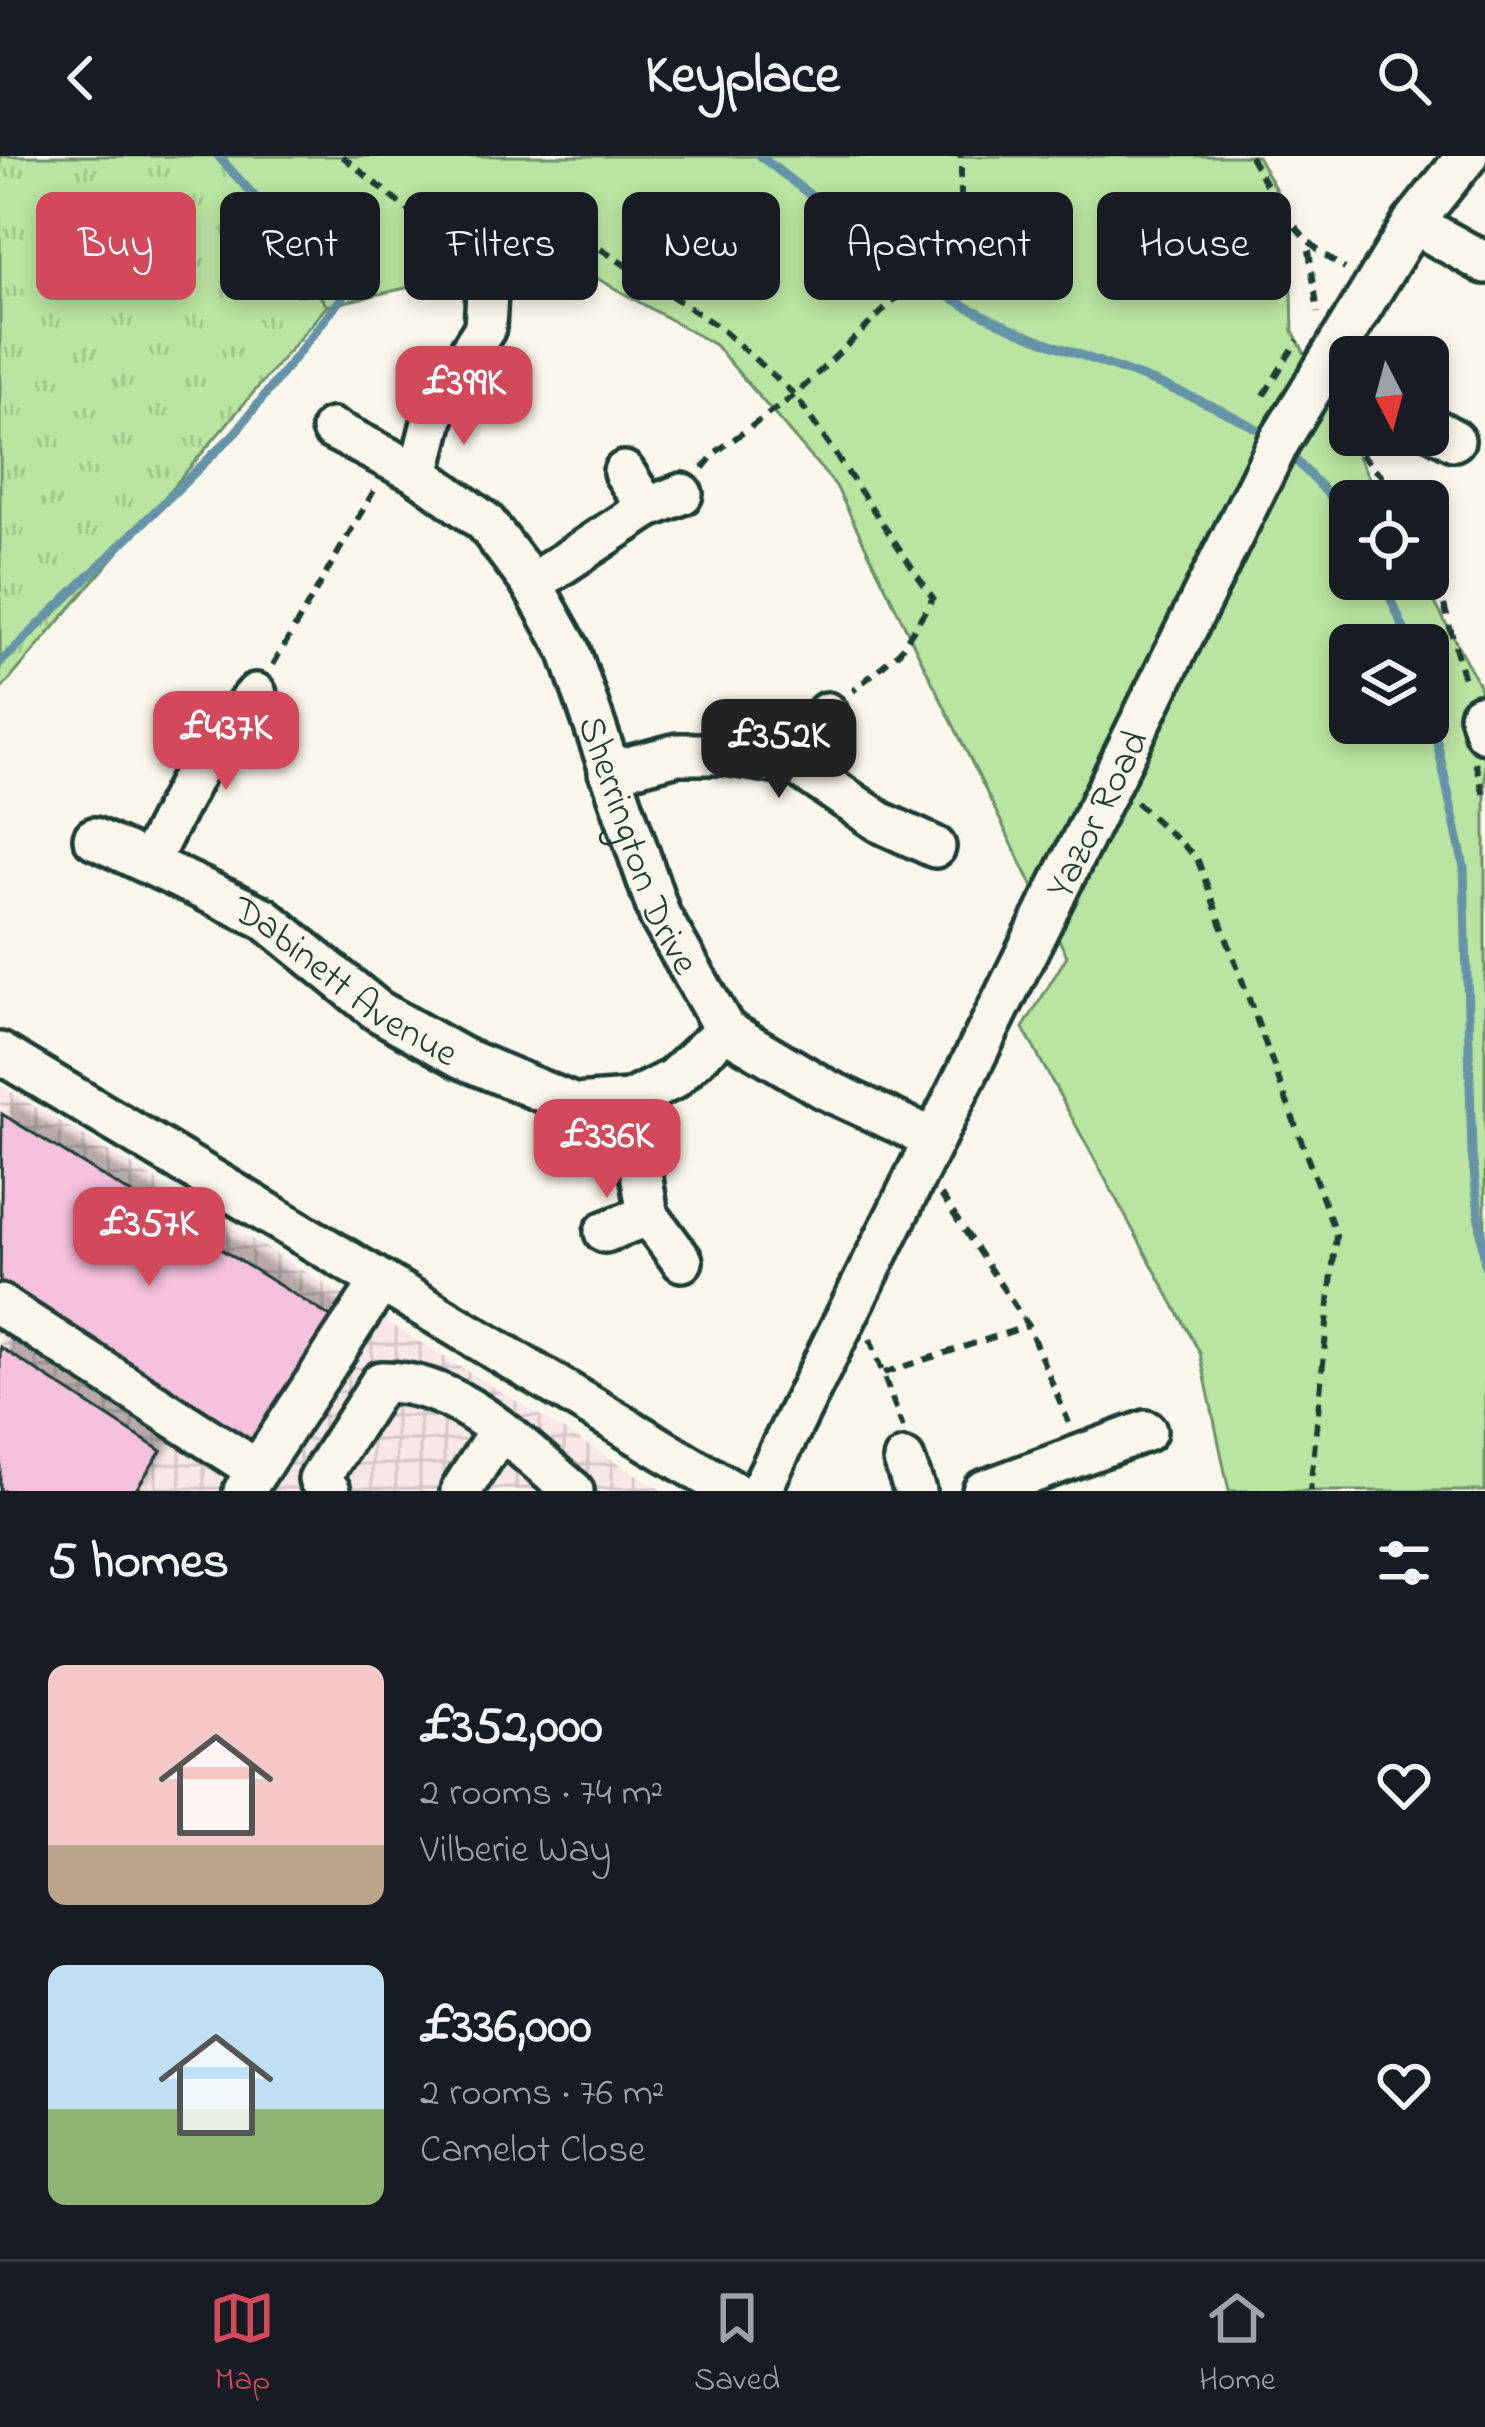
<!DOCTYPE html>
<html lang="en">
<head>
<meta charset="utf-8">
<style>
	body { margin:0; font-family:"Indie Flower",sans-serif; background:#20242c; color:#f1f3f6; height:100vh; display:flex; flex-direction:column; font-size:45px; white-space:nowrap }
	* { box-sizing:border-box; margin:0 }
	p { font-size:39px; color:#9ea1a6 }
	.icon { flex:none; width:66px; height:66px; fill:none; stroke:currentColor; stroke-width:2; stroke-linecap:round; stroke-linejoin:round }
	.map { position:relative; height:1335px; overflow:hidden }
	.details { display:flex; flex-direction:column; background:#171b24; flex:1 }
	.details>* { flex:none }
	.top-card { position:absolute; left:36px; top:36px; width:1413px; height:108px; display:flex; gap:24px }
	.needle { width:78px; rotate:174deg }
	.buttons { position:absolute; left:1329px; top:180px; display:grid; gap:24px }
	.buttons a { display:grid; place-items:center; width:120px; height:120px; border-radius:18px; background:#171b24; box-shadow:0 6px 18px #0003; font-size:60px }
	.price { position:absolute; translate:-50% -102px; padding:0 27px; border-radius:24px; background:#d1495b; color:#fff; font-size:39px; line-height:78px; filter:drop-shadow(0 3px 6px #0008) }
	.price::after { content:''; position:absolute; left:50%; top:72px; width:36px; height:27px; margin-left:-18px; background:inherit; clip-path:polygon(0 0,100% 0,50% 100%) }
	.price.on { background:#222; color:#fff }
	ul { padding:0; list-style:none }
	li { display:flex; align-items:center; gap:36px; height:300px; padding:0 48px }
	li span { display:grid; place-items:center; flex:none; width:336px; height:240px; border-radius:18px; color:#555 }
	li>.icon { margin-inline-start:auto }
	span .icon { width:144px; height:144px; fill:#fffc; stroke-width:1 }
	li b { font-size:51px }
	h2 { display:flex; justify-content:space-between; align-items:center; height:144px; padding:0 48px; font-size:51px }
	.chip { padding:0 42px; border-radius:18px; background:#171b24; box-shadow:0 6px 18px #0003; font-size:42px; line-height:108px }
	.chip.on { background:#d1495b; color:#fff }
	header { display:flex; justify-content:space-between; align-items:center; height:156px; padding:0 48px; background:#171b24; font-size:54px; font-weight:800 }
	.dock { display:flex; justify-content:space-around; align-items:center; height:168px; border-top:3px solid #363941; background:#171b24; font-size:33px; color:#9ea1a6 }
	.dock a { display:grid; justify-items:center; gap:6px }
	.dock .on { color:#d1495b }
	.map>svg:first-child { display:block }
	.industrial { fill:url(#industrial-grid) }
	.grass { fill:url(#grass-tufts); stroke:#6c906a; stroke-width:3 }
	.park { fill:#bae4a1; stroke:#6c906a; stroke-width:3; fill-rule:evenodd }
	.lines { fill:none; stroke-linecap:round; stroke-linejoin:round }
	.stream { stroke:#6693a7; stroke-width:9 }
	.building { fill:#f5c1de; stroke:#1f3d34; stroke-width:3; filter:url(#shadow) }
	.minor-casing { stroke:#1f3d34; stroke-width:48 }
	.path { stroke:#1f3d34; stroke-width:6; stroke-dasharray:12 9; stroke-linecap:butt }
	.minor { stroke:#fbf7ec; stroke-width:39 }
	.labels { text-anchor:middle; stroke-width:9; stroke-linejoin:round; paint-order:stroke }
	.street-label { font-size:39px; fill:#1f3d34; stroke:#fbf7ec }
</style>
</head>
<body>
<header><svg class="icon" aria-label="back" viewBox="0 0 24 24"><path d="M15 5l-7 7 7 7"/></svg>Keyplace<svg class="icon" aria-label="search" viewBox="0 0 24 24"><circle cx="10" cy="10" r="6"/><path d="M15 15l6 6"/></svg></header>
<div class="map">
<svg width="1485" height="1335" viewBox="0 0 1485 1335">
	<defs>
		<pattern id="industrial-grid" width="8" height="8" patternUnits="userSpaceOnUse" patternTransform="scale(3)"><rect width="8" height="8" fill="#f9e7e8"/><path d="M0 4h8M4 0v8" fill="none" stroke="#d5c7c8"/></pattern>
		<pattern id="grass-tufts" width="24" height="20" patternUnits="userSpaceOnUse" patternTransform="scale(3)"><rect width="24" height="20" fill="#bae4a1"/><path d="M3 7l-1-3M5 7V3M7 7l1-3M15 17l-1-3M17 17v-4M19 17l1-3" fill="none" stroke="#9fc48b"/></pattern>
		<filter id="shadow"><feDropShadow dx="11" dy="-11" stdDeviation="3" flood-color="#0004"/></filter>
	</defs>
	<rect width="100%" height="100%" fill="#fbf7ec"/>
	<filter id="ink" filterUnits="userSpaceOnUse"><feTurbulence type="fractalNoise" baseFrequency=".00833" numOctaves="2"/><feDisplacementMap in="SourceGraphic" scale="24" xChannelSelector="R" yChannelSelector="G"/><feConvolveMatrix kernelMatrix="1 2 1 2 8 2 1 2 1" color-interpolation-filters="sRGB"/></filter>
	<g filter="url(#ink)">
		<path class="industrial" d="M0 929 663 1335H0Z"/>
		<path class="grass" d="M0 0H224L327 150 0 535Z"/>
		<path class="park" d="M224 0H1257L1290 59 1293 175 1381 345H1350V423H1422L1479 529 1485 552V1335H1229L1200 1197 1023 872 1067 800 836 330 715 189 554 98 327 150ZM1350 489H1428V567H1350Z"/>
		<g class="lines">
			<g class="stream">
				<path d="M760 0 904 112"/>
				<path d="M930 129C1034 197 1163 215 1269 280"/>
				<path d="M1287 295 1350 361"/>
				<path d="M1382 423 1411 489"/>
				<path d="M0 507 235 277 344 139 218 0"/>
				<path d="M1428 544 1464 711 1472 998 1485 1110"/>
			</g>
		</g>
		<g class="building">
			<path d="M2 958 334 1163 255 1291 0 1133Z"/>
			<path d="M0 1191 161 1295 135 1335H0Z"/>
		</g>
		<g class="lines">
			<g class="minor-casing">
				<g id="minor">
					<path d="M1413 67 1485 107"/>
					<path d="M1428 270 1454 284"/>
					<path id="s1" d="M332 273 419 318 485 366 532 428 569 494 660 760 725 874 825 933 934 983"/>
					<path d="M624 316 647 352"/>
					<path d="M419 318 437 247 485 172 488 118"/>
					<path d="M532 428 647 352 682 338"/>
					<path d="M1480 559 1485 576"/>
					<path d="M798 610 827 557"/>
					<path d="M609 616 678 598H726L798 610 880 666 935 691"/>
					<path id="s2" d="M94 682 264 762 378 855 462 902 575 949 629 945 673 923 725 874"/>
					<path d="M149 705 206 595 256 538"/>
					<path d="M0 897 732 1335"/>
					<path d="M629 945 648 1059 682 1105"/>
					<path d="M605 1076 648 1059"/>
					<path d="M0 1149 257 1314"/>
					<path d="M904 1304 915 1335"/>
					<path d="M244 1335 381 1125"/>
					<path d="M330 1335 319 1323 381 1226C457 1224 519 1290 573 1335"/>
					<path d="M461 1335 500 1274"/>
					<path id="s3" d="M760 1335 1279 286 1413 67 1467 0"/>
					<path d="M983 1335 1146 1275"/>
				</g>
			</g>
			<g class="path">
				<path d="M342 0 463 99"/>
				<path d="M1250 0C1277 49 1297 83 1345 113"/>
				<path d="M1309 94 1318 157"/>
				<path d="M513 101 563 68 720 172 795 239 933 442 900 495 853 535"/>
				<path d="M1264 239 1298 184"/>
				<path d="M1344 242 1350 268"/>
				<path d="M1353 279 1356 293 1405 345"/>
				<path d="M703 312 716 296 795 239 906 133 961 55V0"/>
				<path d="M1428 388 1465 528"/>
				<path d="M273 509 375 333"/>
				<path d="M1475 606 1485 643"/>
				<path d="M1136 646 1197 702 1336 1079 1310 1335"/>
				<path d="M941 1039 1028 1170 1069 1267"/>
				<path d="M870 1183 903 1272"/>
				<path d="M884 1217 1028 1170"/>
			</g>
			<use href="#minor" class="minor"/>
		</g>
	</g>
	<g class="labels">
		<g class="street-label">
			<text dy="14" stroke="none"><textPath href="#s3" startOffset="756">Yazor Road</textPath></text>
			<text dy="14" stroke="none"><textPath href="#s1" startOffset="540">Sherrington Drive</textPath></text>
			<text dy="14" stroke="none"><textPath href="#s2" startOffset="291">Dabinett Avenue</textPath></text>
		</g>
	</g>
</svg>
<div class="buttons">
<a><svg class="needle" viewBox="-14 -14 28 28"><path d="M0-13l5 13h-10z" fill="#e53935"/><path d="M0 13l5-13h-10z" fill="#9ea1a6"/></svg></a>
<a><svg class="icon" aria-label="locate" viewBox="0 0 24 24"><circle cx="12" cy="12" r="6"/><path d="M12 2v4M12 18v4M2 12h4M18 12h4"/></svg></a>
<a><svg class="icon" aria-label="layers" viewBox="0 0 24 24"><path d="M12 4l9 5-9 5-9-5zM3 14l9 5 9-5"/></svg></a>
</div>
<b class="price" style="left:464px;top:292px">£399K</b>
<b class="price" style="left:226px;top:637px">£437K</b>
<b class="price on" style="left:779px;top:645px">£352K</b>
<b class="price" style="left:607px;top:1045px">£336K</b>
<b class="price" style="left:149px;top:1133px">£357K</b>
<div class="top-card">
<a class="chip on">Buy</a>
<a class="chip">Rent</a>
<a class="chip">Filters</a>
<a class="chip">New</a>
<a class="chip">Apartment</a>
<a class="chip">House</a>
</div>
</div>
<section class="details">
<h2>5 homes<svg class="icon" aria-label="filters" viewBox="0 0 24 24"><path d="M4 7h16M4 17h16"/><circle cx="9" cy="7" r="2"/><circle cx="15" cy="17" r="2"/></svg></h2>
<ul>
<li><span style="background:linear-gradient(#f6c9c9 75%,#b9a48a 0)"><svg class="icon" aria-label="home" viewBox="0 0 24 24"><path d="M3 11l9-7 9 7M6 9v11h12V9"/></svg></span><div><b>£352,000</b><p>2 rooms · 74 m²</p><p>Vilberie Way</p></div><svg class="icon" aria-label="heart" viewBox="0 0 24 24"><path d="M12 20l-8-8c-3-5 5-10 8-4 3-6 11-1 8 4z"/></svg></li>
<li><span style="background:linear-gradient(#bfe0f5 60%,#8fb573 0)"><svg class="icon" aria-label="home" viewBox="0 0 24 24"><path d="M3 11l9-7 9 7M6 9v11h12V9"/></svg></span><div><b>£336,000</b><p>2 rooms · 76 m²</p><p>Camelot Close</p></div><svg class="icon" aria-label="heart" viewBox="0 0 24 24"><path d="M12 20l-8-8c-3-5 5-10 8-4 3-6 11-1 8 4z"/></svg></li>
</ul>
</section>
<nav class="dock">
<a class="on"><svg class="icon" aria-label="map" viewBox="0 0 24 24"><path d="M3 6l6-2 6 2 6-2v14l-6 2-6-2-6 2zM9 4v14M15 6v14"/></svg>Map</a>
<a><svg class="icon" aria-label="saved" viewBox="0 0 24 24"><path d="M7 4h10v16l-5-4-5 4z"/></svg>Saved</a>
<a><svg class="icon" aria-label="home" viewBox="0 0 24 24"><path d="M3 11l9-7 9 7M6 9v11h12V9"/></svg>Home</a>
</nav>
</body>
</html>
